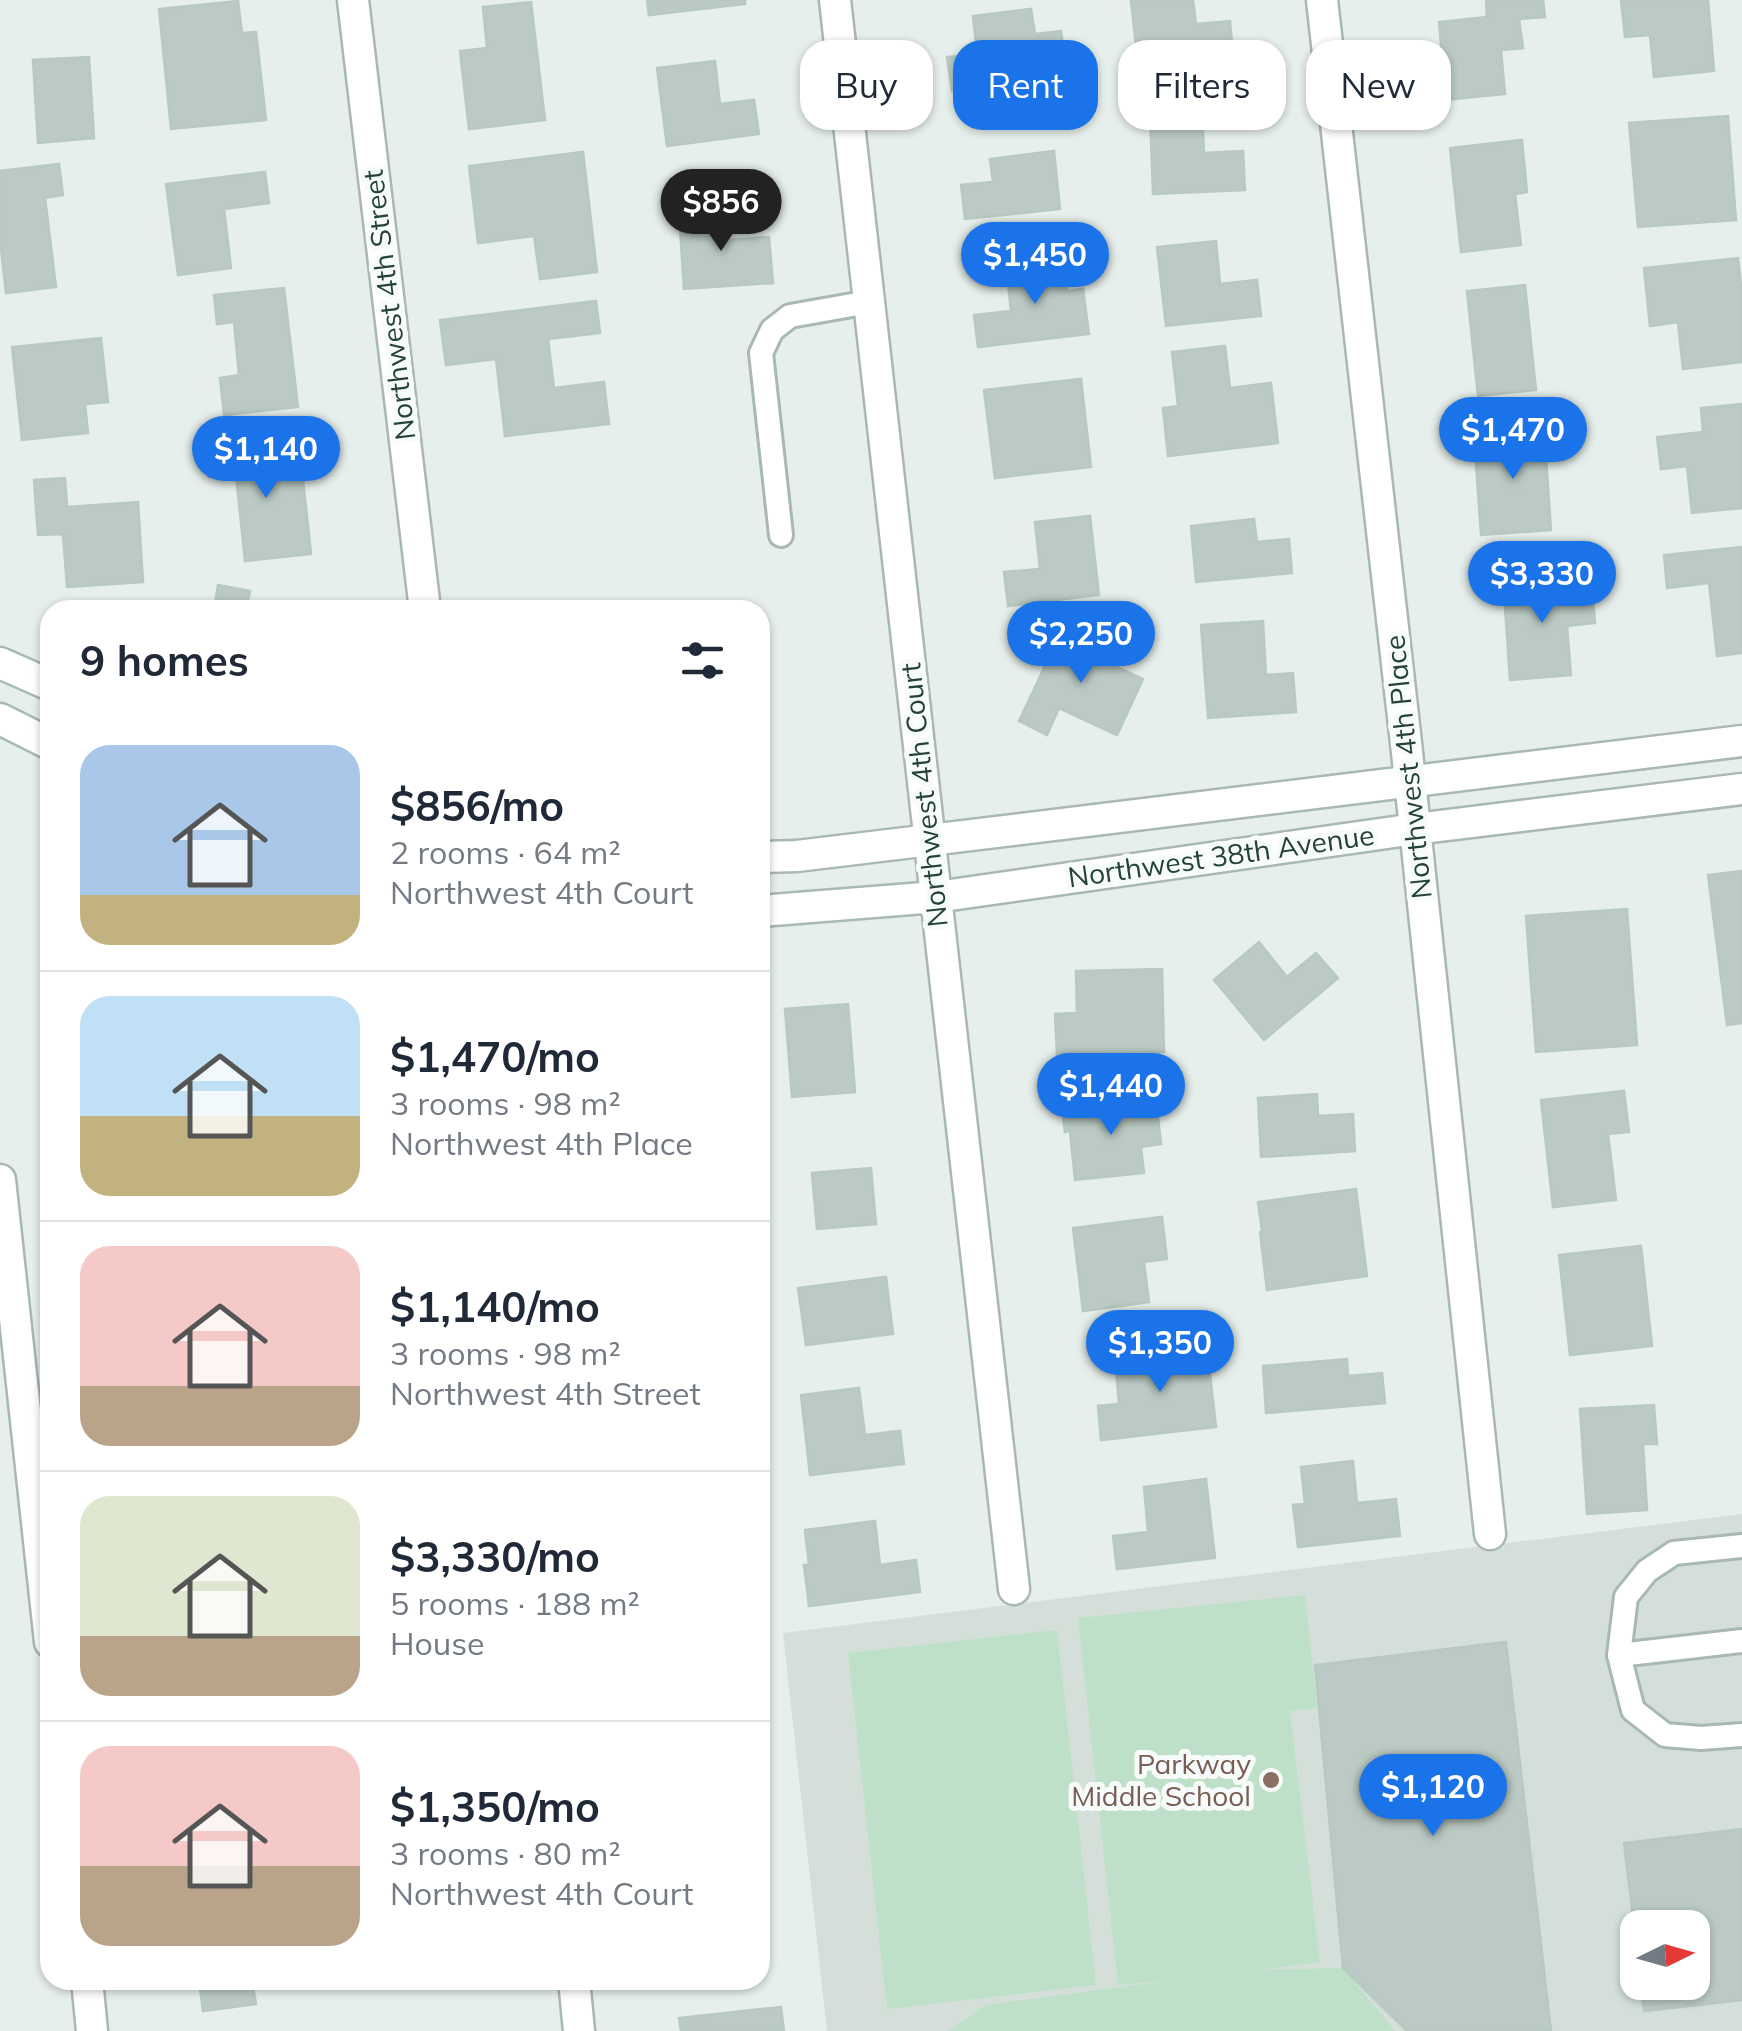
<!DOCTYPE html>
<html lang="en">
<head>
<meta charset="utf-8">
<style>
	body { margin:0; font-family:Mulish,sans-serif; background:#f6f6f7; color:#1f2937; height:100vh; display:flex; flex-direction:column; font-size:38px; white-space:nowrap }
	* { box-sizing:border-box; margin:0 }
	p { font-size:32px; color:#747a83 }
	.icon { flex:none; width:55px; height:55px; fill:none; stroke:currentColor; stroke-width:2; stroke-linecap:round; stroke-linejoin:round }
	.map { position:relative; flex:1; overflow:hidden }
	.sheet { position:absolute; left:40px; top:600px; width:730px; height:1390px; display:flex; flex-direction:column; background:#fff; border-radius:30px; box-shadow:0 2px 8px #0004 }
	.sheet>* { flex:none }
	.top-card { position:absolute; left:800px; top:40px; width:790px; height:90px; display:flex; gap:20px }
	.needle { width:65px; rotate:85deg }
	.fabs { position:absolute; left:1620px; top:1910px; display:grid; gap:20px }
	.fabs a { display:grid; place-items:center; width:90px; height:90px; border-radius:20px; background:#fff; box-shadow:0 2px 8px #0004; font-size:50px }
	.price { position:absolute; translate:-50% -85px; padding:0 22px; border-radius:35px; background:#1a73e8; color:#fff; font-size:32px; line-height:65px; filter:drop-shadow(0 2px 5px #0008) }
	.price::after { content:''; position:absolute; left:50%; top:60px; width:30px; height:22px; margin-left:-15px; background:inherit; clip-path:polygon(0 0,100% 0,50% 100%) }
	.price.on { background:#222; color:#fff }
	ul { padding:0; list-style:none }
	li { display:flex; align-items:center; gap:30px; height:250px; padding:0 40px }
	li+li { border-top:2px solid #e0e1e3 }
	li span { display:grid; place-items:center; flex:none; width:280px; height:200px; border-radius:30px; color:#555 }
	li>.icon { margin-inline-start:auto }
	span .icon { width:120px; height:120px; fill:#fffc; stroke-width:1 }
	li b { font-size:42px }
	h2 { display:flex; justify-content:space-between; align-items:center; height:120px; padding:0 40px; font-size:42px }
	.chip { padding:0 35px; border-radius:30px; background:#fff; box-shadow:0 2px 8px #0004; font-size:35px; line-height:90px }
	.chip.on { background:#1a73e8; color:#fff }
	.map>svg:first-child { display:block }
	.built { fill:#d4dfda; fill-rule:evenodd }
	.green { fill:#bfe0c8 }
	.building { fill:#bbcac4; stroke:#b8c9c2; stroke-width:2.5 }
	.lines { fill:none; stroke-linecap:round; stroke-linejoin:round }
	.service-casing { stroke:#a8b8b2; stroke-width:28 }
	.minor-casing { stroke:#a8b8b2; stroke-width:35 }
	.service { stroke:#fff; stroke-width:22 }
	.minor { stroke:#fff; stroke-width:30 }
	.education-dot { fill:#8d6e63; stroke:#f7fbf9; stroke-width:4 }
	.labels { text-anchor:middle; stroke-width:10; stroke-linejoin:round; paint-order:stroke }
	.street-label { font-size:28px; fill:#24423a; stroke:#f7fbf9 }
	.education-label { font-size:28px; fill:#785e54; stroke:#f7fbf9; text-anchor:end }
</style>
</head>
<body>
<div class="map">
<svg width="1742" height="2031" viewBox="0 0 1742 2031">
	<rect width="100%" height="100%" fill="#e6efeb"/>
	<path class="built" d="M1742 1514V2031H827L783 1633ZM1638 1928H1692V1982H1638Z"/>
	<g class="green">
		<path d="M1305 1595 1317 1708 1290 1711 1320 1962 1258 1970 1343 1968 1395 2031H949L985 2005 1175 1980 1118 1985 1078 1618Z"/>
		<path d="M1057 1630 1096 1985 887 2009 848 1653Z"/>
	</g>
	<g class="building">
		<path d="M647 0H745V4L649 15Z"/>
		<path d="M1131 0H1193L1196 24 1230 21 1233 55 1138 64Z"/>
		<path d="M1486 0H1543L1545 17 1519 19 1523 48 1501 50 1505 94 1446 100 1439 22 1487 17Z"/>
		<path d="M1621 0H1708L1714 71 1654 77 1650 35 1625 37Z"/>
		<path d="M238 1 242 33 256 32 266 120 171 129 159 9Z"/>
		<path d="M531 2 545 120 469 129 460 51 487 48 483 7Z"/>
		<path d="M1031 9 1035 34 1061 31 1065 59 1039 63 1041 80 952 91 947 57 977 54 973 16Z"/>
		<path d="M89 57 94 138 38 143 33 60Z"/>
		<path d="M715 61 720 104 754 100 759 134 667 146 657 68Z"/>
		<path d="M1202 110 1204 153 1243 151 1245 190 1153 194 1150 113Z"/>
		<path d="M1728 116 1736 220 1638 227 1629 123Z"/>
		<path d="M1522 140 1527 192 1515 194 1521 245 1461 252 1450 148Z"/>
		<path d="M1054 151 1060 209 965 219 961 185 993 182 990 159Z"/>
		<path d="M583 152 597 272 540 279 534 236 478 243 469 166Z"/>
		<path d="M59 164 63 195 45 198 56 287 6 293 0 240V171Z"/>
		<path d="M265 172 269 203 224 209 231 268 178 275 166 184Z"/>
		<path d="M726 210 728 240 769 237 773 283 684 289 679 213Z"/>
		<path d="M1216 241 1220 284 1257 280 1261 316 1166 326 1157 247Z"/>
		<path d="M1738 258 1742 294V362L1683 369 1678 322 1650 326 1644 268Z"/>
		<path d="M1063 259 1067 291 1083 289 1089 334 978 347 974 315 1011 311 1006 265Z"/>
		<path d="M1525 285 1536 390 1478 396 1467 291Z"/>
		<path d="M284 288 298 407 224 415 220 378 239 375 234 322 217 324 214 295Z"/>
		<path d="M596 301 600 333 548 339 554 388 604 382 609 424 505 436 496 359 446 365 440 320Z"/>
		<path d="M101 338 108 402 85 404 88 433 22 440 12 347Z"/>
		<path d="M1225 346 1230 388 1271 383 1278 443 1168 456 1163 408 1178 406 1172 352Z"/>
		<path d="M1081 379 1091 467 995 478 984 390Z"/>
		<path d="M1742 404V508L1692 513 1687 466 1661 469 1657 437 1703 432 1701 408Z"/>
		<path d="M1544 429 1551 530 1481 535 1474 435Z"/>
		<path d="M265 444 267 464 301 461 311 554 245 561 236 475 209 477 206 449Z"/>
		<path d="M65 478 67 507 138 502 143 582 67 587 63 534 38 535 34 480Z"/>
		<path d="M1090 516 1099 595 1008 606 1004 572 1040 569 1035 522Z"/>
		<path d="M1254 519 1257 542 1289 539 1292 573 1196 582 1191 526Z"/>
		<path d="M1742 547V653L1717 656 1709 583 1667 588 1664 555Z"/>
		<path d="M1548 574 1550 593 1592 590 1595 623 1567 626 1571 675 1510 680 1503 578Z"/>
		<path d="M218 585 250 591 246 610H214Z"/>
		<path d="M1263 621 1266 675 1293 673 1296 712 1208 718 1201 625Z"/>
		<path d="M1064 626 1112 649 1106 662 1143 679 1117 735 1059 708 1047 735 1019 721Z"/>
		<path d="M1742 871V1023L1727 1025 1708 875Z"/>
		<path d="M1627 909 1637 1045 1536 1052 1526 916Z"/>
		<path d="M1259 942 1287 977 1316 953 1338 978 1264 1040 1214 980Z"/>
		<path d="M1162 969 1164 1052 1057 1055 1055 1014 1077 1013 1076 971Z"/>
		<path d="M848 1004 855 1092 792 1097 785 1009Z"/>
		<path d="M1624 1091 1629 1132 1608 1134 1616 1200 1553 1207 1541 1100Z"/>
		<path d="M1317 1094 1318 1116 1353 1114 1355 1151 1261 1157 1258 1098Z"/>
		<path d="M1156 1100 1161 1144 1141 1147 1144 1173 1075 1180 1070 1131 1065 1132 1062 1110Z"/>
		<path d="M871 1168 876 1224 817 1229 812 1173Z"/>
		<path d="M1356 1189 1367 1276 1267 1290 1260 1232 1262 1231 1258 1202Z"/>
		<path d="M1162 1217 1167 1259 1144 1262 1149 1302 1083 1311 1073 1228Z"/>
		<path d="M1641 1246 1652 1346 1570 1355 1559 1255Z"/>
		<path d="M886 1277 893 1334 806 1345 798 1288Z"/>
		<path d="M1207 1348 1216 1427 1101 1440 1098 1406 1119 1404 1115 1358Z"/>
		<path d="M1347 1359 1348 1376 1382 1373 1385 1403 1266 1413 1263 1366Z"/>
		<path d="M859 1388 865 1435 900 1431 904 1464 810 1475 801 1395Z"/>
		<path d="M1654 1405 1657 1444H1643L1647 1510 1587 1514 1580 1409Z"/>
		<path d="M1353 1461 1357 1503 1396 1499 1400 1536 1298 1547 1293 1505 1305 1504 1301 1467Z"/>
		<path d="M1206 1479 1215 1558 1117 1569 1113 1536 1148 1532 1144 1487Z"/>
		<path d="M875 1521 880 1565 916 1560 920 1592 809 1606 804 1565H809L805 1530Z"/>
		<path d="M1506 1642 1551 2031H1407L1343 1968 1315 1665Z"/>
		<path d="M1742 1829V2000L1644 2011 1640 1982H1692V1928H1638V1959L1624 1843Z"/>
		<path d="M199 1980H252L256 2004 203 2011Z"/>
		<path d="M781 2007 784 2031H681L679 2018Z"/>
	</g>
	<g class="lines">
		<g class="service-casing">
			<g id="service">
				<path d="M781 535 761 353 772 330 790 316 869 302"/>
				<path d="M1742 1546 1674 1553 1647 1571 1626 1597 1619 1655 1633 1710 1665 1735 1701 1738 1742 1735"/>
				<path d="M1619 1655 1742 1641"/>
			</g>
		</g>
		<g class="minor-casing">
			<g id="minor">
				<path d="M353 0 425 610"/>
				<path d="M835 0 1014 1589"/>
				<path d="M1322 0 1406 743 1490 1534"/>
				<path d="M0 663 50 685"/>
				<path d="M0 719 50 744"/>
				<path d="M760 857 797 856 930 840 1742 741"/>
				<path d="M760 911 936 897 1415 829 1742 789"/>
				<path d="M0 1180 50 1642"/>
				<path d="M87 1980 92 2031"/>
				<path d="M574 1980 579 2031"/>
			</g>
		</g>
		<use href="#service" class="service"/>
		<use href="#minor" class="minor"/>
	</g>
	<circle class="education-dot" cx="1271" cy="1780" r="10"/>
	<g class="labels">
		<g class="street-label">
			<text transform="translate(389 305) rotate(-97)" y="10">Northwest 4th Street</text>
			<text transform="translate(1408 767) rotate(-96)" y="10">Northwest 4th Place</text>
			<text transform="translate(924 795) rotate(-96)" y="10">Northwest 4th Court</text>
			<text transform="translate(1221 856) rotate(-8)" y="10">Northwest 38th Avenue</text>
		</g>
		<g class="education-label">
			<text x="1251" y="1774">Parkway<tspan x="1251" dy="32">Middle School</tspan></text>
		</g>
	</g>
</svg>
<div class="fabs">
<a><svg class="needle" viewBox="-14 -14 28 28"><path d="M0-13l5 13h-10z" fill="#e53935"/><path d="M0 13l5-13h-10z" fill="#747a83"/></svg></a>
</div>
<b class="price on" style="left:721px;top:254px">$856</b>
<b class="price" style="left:1035px;top:307px">$1,450</b>
<b class="price" style="left:1513px;top:482px">$1,470</b>
<b class="price" style="left:266px;top:501px">$1,140</b>
<b class="price" style="left:1542px;top:626px">$3,330</b>
<b class="price" style="left:1081px;top:686px">$2,250</b>
<b class="price" style="left:1111px;top:1138px">$1,440</b>
<b class="price" style="left:1160px;top:1395px">$1,350</b>
<b class="price" style="left:1433px;top:1839px">$1,120</b>
<div class="top-card">
<a class="chip">Buy</a>
<a class="chip on">Rent</a>
<a class="chip">Filters</a>
<a class="chip">New</a>
</div>
<section class="sheet">
<h2>9 homes<svg class="icon" aria-label="filters" viewBox="0 0 24 24"><path d="M4 7h16M4 17h16"/><circle cx="9" cy="7" r="2"/><circle cx="15" cy="17" r="2"/></svg></h2>
<ul>
<li><span style="background:linear-gradient(#a9c7e8 75%,#c2b280 0)"><svg class="icon" aria-label="home" viewBox="0 0 24 24"><path d="M3 11l9-7 9 7M6 9v11h12V9"/></svg></span><div><b>$856/mo</b><p>2 rooms · 64 m²</p><p>Northwest 4th Court</p></div></li>
<li><span style="background:linear-gradient(#bfe0f5 60%,#c2b280 0)"><svg class="icon" aria-label="home" viewBox="0 0 24 24"><path d="M3 11l9-7 9 7M6 9v11h12V9"/></svg></span><div><b>$1,470/mo</b><p>3 rooms · 98 m²</p><p>Northwest 4th Place</p></div></li>
<li><span style="background:linear-gradient(#f6c9c9 70%,#b9a48a 0)"><svg class="icon" aria-label="home" viewBox="0 0 24 24"><path d="M3 11l9-7 9 7M6 9v11h12V9"/></svg></span><div><b>$1,140/mo</b><p>3 rooms · 98 m²</p><p>Northwest 4th Street</p></div></li>
<li><span style="background:linear-gradient(#dfe7d0 70%,#b9a48a 0)"><svg class="icon" aria-label="home" viewBox="0 0 24 24"><path d="M3 11l9-7 9 7M6 9v11h12V9"/></svg></span><div><b>$3,330/mo</b><p>5 rooms · 188 m²</p><p>House</p></div></li>
<li><span style="background:linear-gradient(#f6c9c9 60%,#b9a48a 0)"><svg class="icon" aria-label="home" viewBox="0 0 24 24"><path d="M3 11l9-7 9 7M6 9v11h12V9"/></svg></span><div><b>$1,350/mo</b><p>3 rooms · 80 m²</p><p>Northwest 4th Court</p></div></li>
</ul>
</section>
</div>
</body>
</html>
